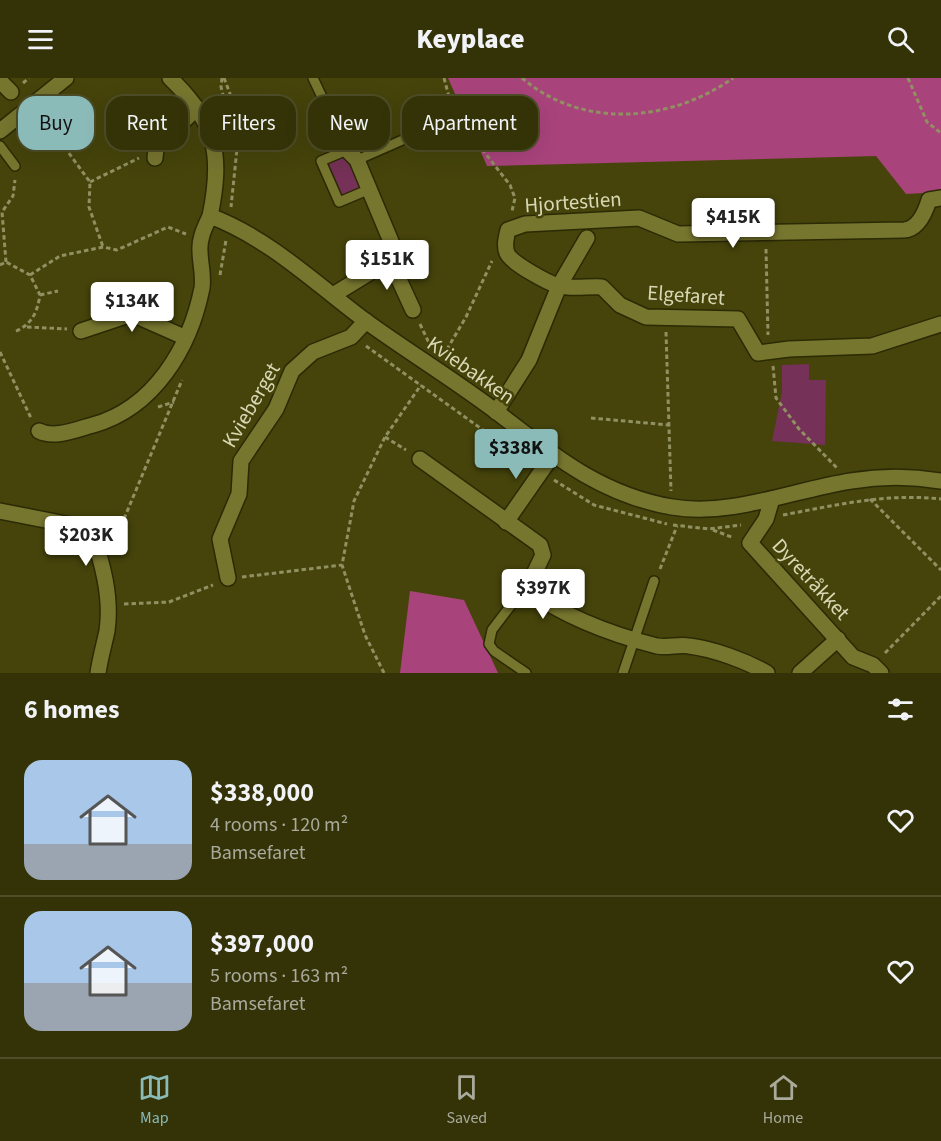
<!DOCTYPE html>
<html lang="en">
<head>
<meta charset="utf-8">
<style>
	body { margin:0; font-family:"Source Sans 3",sans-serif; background:#3c3b12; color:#f1f3f6; height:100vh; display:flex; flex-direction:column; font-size:22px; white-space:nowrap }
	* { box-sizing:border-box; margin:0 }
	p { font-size:20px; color:#a9aa9c }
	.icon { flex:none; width:33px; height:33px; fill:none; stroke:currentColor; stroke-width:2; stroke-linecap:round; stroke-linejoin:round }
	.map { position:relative; height:595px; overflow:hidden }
	.panel { display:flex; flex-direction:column; background:#343308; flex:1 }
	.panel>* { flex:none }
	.top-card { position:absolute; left:18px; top:18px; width:600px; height:54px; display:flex; gap:12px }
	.price { position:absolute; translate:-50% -51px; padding:0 14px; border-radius:6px; background:#fff; color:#222; font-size:20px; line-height:39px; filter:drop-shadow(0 2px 3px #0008) }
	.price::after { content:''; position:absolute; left:50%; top:36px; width:18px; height:14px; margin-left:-9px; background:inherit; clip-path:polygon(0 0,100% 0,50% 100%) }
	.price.on { background:#8bbbb9; color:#111 }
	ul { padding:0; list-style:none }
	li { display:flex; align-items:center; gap:18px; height:150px; padding:0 24px }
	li+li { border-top:2px solid #4e4e29 }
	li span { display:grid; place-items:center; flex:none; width:168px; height:120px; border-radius:18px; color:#555 }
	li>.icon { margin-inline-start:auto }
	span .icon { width:72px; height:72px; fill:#fffc; stroke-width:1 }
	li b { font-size:26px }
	h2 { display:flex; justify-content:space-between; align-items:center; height:72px; padding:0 24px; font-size:26px }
	.chip { padding:0 21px; border-radius:18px; background:#343308; box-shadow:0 6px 24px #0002,0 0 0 2px #4e4e29; font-size:21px; line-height:54px }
	.chip.on { background:#8bbbb9; color:#111 }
	header { display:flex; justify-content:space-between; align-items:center; height:78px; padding:0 24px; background:#343308; font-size:27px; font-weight:800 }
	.tabs { display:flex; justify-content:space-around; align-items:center; height:84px; border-top:2px solid #4e4e29; background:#343308; font-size:16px; color:#a9aa9c }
	.tabs a { display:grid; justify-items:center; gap:3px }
	.tabs .on { color:#8bbbb9 }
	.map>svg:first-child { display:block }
	.green { fill:#753157 }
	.forest { fill:#a9437c }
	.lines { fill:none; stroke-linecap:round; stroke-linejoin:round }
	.lane-casing { stroke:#2b2a04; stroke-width:12 }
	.street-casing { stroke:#2b2a04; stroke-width:18 }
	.path { stroke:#919062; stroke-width:3; stroke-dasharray:4.5 3; stroke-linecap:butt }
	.lane { stroke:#77762f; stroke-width:9 }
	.street { stroke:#77762f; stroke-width:15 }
	.labels { text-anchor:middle; stroke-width:5; stroke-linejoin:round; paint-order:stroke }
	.street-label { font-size:21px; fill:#d8d8b5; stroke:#46440b }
</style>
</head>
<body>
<header><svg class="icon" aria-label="menu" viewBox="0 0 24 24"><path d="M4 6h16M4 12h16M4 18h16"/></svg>Keyplace<svg class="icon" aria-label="search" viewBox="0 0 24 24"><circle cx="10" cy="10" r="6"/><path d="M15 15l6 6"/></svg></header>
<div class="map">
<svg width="941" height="595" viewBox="0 0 941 595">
	<rect width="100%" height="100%" fill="#46440b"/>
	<g class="green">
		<path d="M347 72 370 111 339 124 321 83Z"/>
		<path d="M809 286V302H826L825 367 772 363 782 314V287Z"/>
	</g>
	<g class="forest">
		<path d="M448 0H941V114L906 116 876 78 487 88Z"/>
		<path d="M410 513 464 522 498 595H400Z"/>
	</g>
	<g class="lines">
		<g class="lane-casing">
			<g id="lane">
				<path d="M313 0 347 72 321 83 339 124 370 111"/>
				<path d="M0 68 15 88"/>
				<path d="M357 82 423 53"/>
				<path d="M524 510 492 552 489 566 494 573 526 595"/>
				<path d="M623 595 654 503"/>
			</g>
		</g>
		<g class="street-casing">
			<g id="street">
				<path d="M170 0C216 44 223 76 210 138 269 160 317 207 367 244 410 275 456 303 498 335 553 377 601 417 672 429 731 439 793 412 851 403 882 398 910 398 941 403"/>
				<path d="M0 3 11 14"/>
				<path d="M0 53 66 0"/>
				<path d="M155 80 156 70 197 30"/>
				<path d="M941 120 929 122C925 135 918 151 904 152L678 156 639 140 525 146 508 152C506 160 504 168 507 175 511 185 548 205 559 208 572 211 589 208 602 209L620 227 646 239 738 241 758 275 789 271 872 268 941 246"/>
				<path d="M390 182 413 232"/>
				<path d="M333 217 390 182 395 173 357 82 347 72"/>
				<path d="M81 253 132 236 184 259"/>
				<path d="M496 334 529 282 559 208 587 160"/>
				<path d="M39 353C55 361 77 351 93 347 154 330 190 270 202 210 204 197 200 185 200 173 199 160 205 149 210 138"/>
				<path d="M420 381 540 467 543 477 534 496 524 510C565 539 609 556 657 568 668 570 679 566 689 568 714 571 746 583 767 595"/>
				<path d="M772 421 766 441 750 465 853 579 873 587 881 595"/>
				<path d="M0 433 91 451C102 484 112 518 107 553 104 567 100 581 98 595"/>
				<path d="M506 444 552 378"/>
				<path d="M228 500 220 461 239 416 241 383 276 331 292 293 313 274 351 259 366 243"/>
				<path d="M800 595 838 561"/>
			</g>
		</g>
		<g class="path">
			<path d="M222 0 221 9 237 71 231 129"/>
			<path d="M224 0 237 34"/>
			<path d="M444 0 453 34 510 107 515 120 512 133"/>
			<path d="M522 0C583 52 671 44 733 0"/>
			<path d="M908 0 927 44 941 55"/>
			<path d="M23 5 29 0"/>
			<path d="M60 63 90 104 89 129 103 169"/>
			<path d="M90 104 139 80"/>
			<path d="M766 171 768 257"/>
			<path d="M6 184 2 134 13 118 15 102"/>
			<path d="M0 187 6 184 30 197 40 217C37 236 31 247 14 254"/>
			<path d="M30 197 60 178 103 169 117 172 168 149 186 156"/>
			<path d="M220 197 226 162"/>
			<path d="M40 217 58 213"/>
			<path d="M420 246 430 267"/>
			<path d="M27 249 67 251"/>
			<path d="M666 254 671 413"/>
			<path d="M366 268 529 385"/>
			<path d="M0 274 31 340"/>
			<path d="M443 278 466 239 492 183"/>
			<path d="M773 288 776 320 799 351 837 390"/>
			<path d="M158 329 174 324"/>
			<path d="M591 340 669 347"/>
			<path d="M385 359 406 372"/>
			<path d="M554 402 594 427 667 446"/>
			<path d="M870 421 941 492"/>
			<path d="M783 437C836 427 887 415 941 421"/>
			<path d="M673 447 709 451 741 447"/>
			<path d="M108 452 119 451 121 448 182 302"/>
			<path d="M713 452 734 460"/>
			<path d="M660 491 677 448"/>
			<path d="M242 499 342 487"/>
			<path d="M124 526 169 524 213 507"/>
			<path d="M885 575 941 518"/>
			<path d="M384 595 365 557 342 487 354 423 385 359 421 307"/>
		</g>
		<use href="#lane" class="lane"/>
		<use href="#street" class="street"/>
	</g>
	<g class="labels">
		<g class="street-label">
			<text transform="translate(573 124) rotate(-4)" y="7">Hjortestien</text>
			<text transform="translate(686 217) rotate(4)" y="7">Elgefaret</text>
			<text transform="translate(471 292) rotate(35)" y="7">Kviebakken</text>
			<text transform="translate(251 327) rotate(-60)" y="7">Kvieberget</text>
			<text transform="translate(811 501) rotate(47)" y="7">Dyretråkket</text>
		</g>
	</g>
</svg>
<b class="price" style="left:733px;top:171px">$415K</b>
<b class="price" style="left:387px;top:213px">$151K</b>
<b class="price" style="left:132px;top:255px">$134K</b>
<b class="price on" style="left:516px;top:402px">$338K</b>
<b class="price" style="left:86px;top:489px">$203K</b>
<b class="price" style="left:543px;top:542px">$397K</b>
<div class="top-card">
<a class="chip on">Buy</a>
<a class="chip">Rent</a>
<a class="chip">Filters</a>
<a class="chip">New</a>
<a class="chip">Apartment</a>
</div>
</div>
<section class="panel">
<h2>6 homes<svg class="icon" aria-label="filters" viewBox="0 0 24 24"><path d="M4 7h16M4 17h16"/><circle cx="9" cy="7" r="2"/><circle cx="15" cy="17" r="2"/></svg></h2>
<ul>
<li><span style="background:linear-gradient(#a9c7e8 70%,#9aa5b1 0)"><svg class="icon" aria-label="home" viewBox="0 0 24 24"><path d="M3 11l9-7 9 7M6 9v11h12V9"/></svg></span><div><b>$338,000</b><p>4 rooms · 120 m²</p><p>Bamsefaret</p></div><svg class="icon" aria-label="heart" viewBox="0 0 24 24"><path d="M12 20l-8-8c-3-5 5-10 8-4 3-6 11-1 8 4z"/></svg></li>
<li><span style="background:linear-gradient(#a9c7e8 60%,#9aa5b1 0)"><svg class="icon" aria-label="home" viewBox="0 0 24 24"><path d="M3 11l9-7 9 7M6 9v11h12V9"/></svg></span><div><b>$397,000</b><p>5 rooms · 163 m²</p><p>Bamsefaret</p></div><svg class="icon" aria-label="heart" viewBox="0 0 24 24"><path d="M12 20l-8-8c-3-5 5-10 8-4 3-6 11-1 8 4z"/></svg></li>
</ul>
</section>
<nav class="tabs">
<a class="on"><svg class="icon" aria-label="map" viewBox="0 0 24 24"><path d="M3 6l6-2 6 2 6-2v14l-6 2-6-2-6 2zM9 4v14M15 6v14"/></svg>Map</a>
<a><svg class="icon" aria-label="saved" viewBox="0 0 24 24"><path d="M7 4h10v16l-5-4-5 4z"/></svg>Saved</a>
<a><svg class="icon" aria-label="home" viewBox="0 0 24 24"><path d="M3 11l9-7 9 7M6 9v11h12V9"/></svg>Home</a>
</nav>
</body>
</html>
